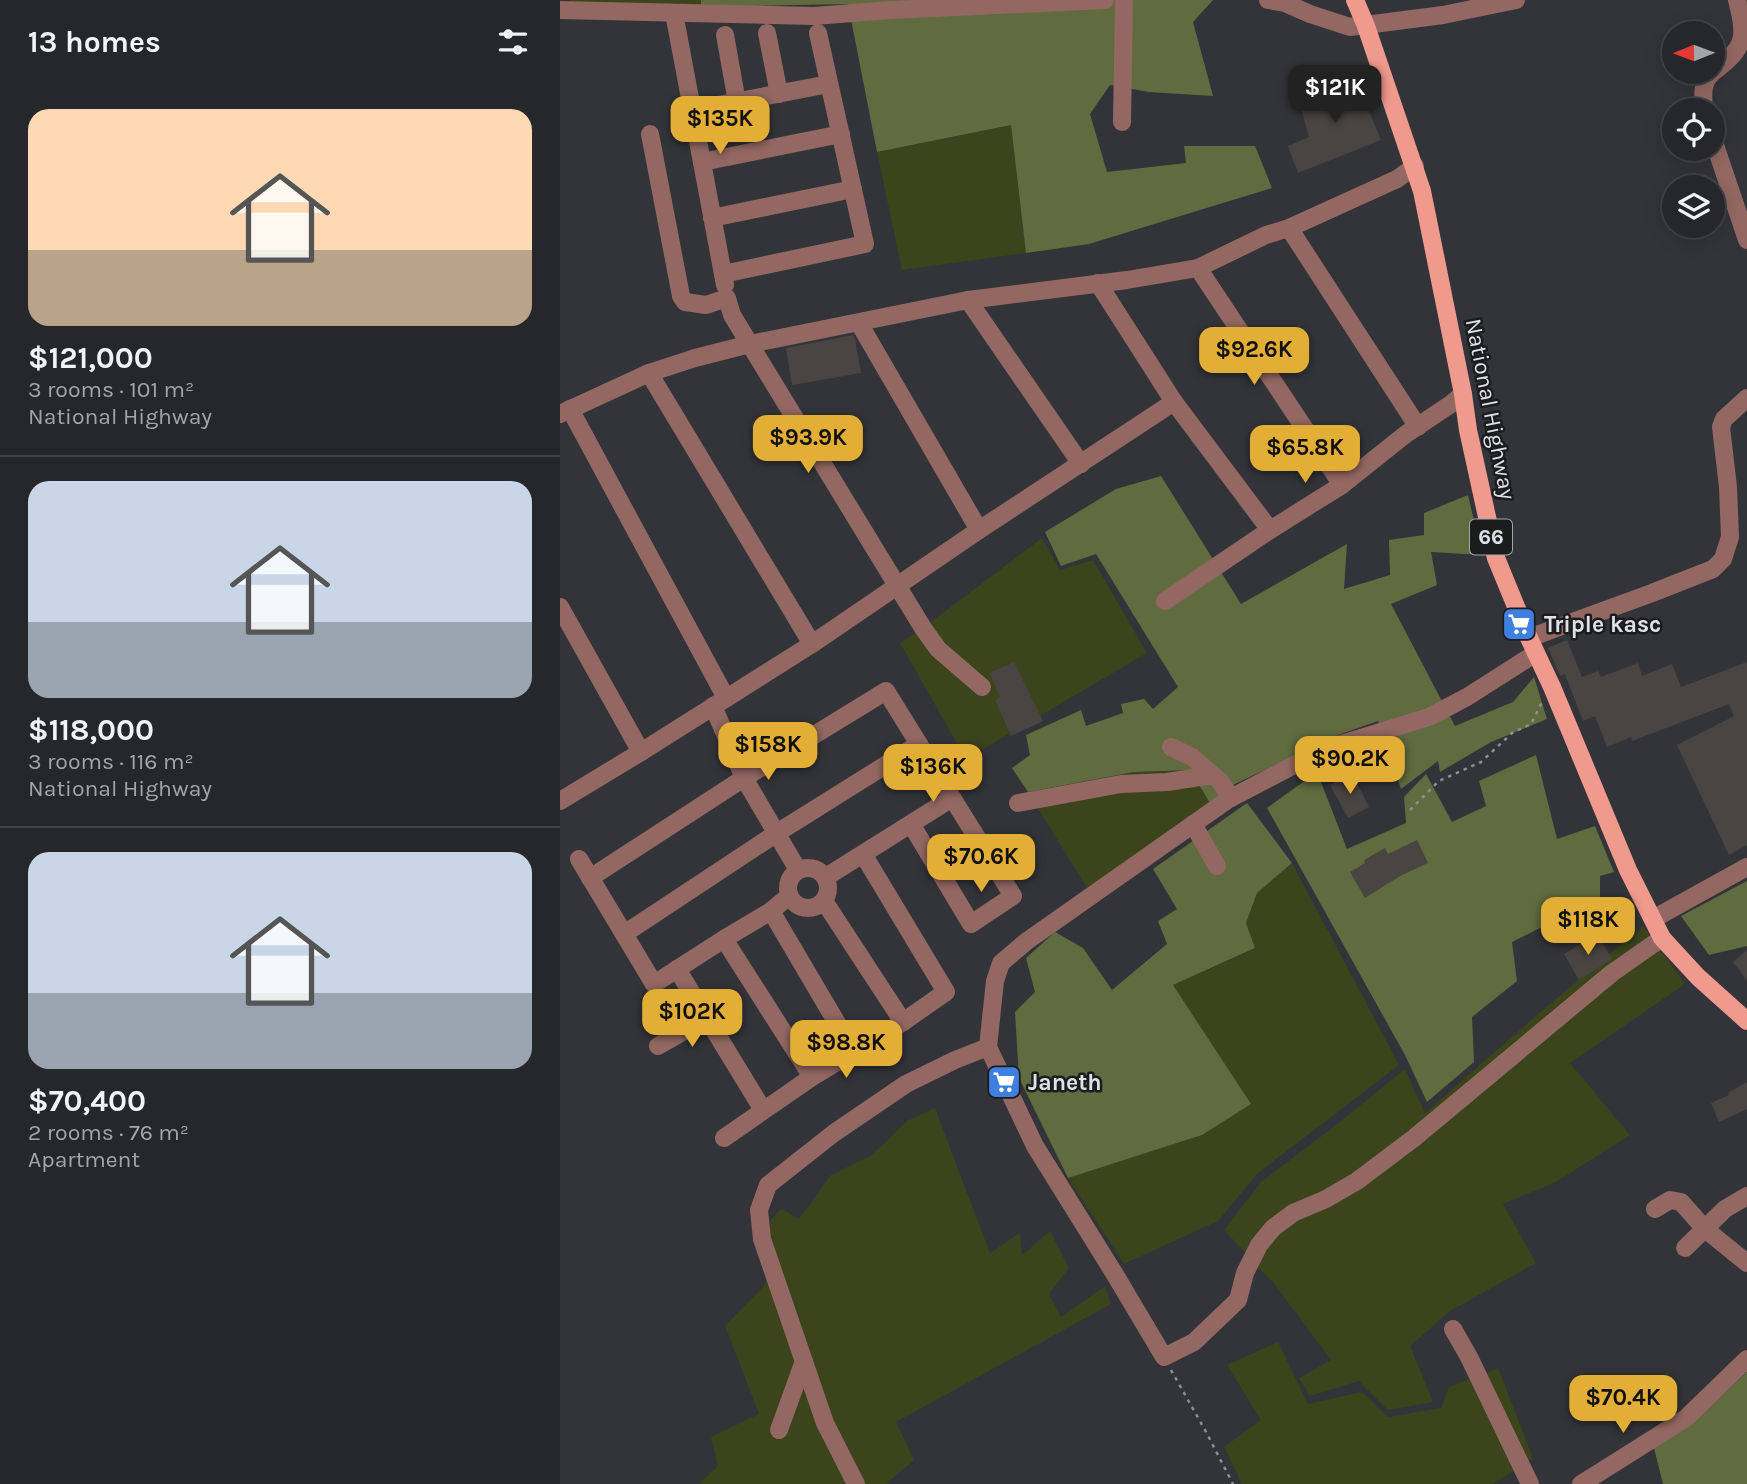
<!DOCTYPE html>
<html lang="en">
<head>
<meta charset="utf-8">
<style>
	body { margin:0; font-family:Karla,sans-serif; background:#2e2f33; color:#f1f3f6; height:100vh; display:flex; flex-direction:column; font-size:26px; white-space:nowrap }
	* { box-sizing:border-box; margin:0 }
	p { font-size:23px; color:#a4a5a9 }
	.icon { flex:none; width:38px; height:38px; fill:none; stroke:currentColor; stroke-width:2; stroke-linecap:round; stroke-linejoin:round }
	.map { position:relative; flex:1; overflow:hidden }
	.side { display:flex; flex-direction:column; background:#26272b; width:560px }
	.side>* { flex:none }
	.needle { width:46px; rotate:269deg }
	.controls { position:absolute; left:1102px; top:21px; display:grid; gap:14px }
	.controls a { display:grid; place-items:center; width:63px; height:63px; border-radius:50%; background:#26272b; box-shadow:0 4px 18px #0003,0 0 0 2px #424447; font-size:35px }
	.price { position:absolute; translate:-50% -60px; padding:0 16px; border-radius:14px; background:#e3ae35; color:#111; font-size:23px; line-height:46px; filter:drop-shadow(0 2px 4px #0008) }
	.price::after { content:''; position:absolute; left:50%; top:42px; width:21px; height:16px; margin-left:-10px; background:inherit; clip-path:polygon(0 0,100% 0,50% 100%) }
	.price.active { background:#222; color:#fff }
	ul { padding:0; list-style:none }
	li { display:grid; align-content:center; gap:14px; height:371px; padding:0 28px }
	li+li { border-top:2px solid #424447 }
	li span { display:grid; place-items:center; height:217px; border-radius:21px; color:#555 }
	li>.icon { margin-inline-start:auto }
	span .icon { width:126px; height:126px; fill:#fffc; stroke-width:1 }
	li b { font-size:30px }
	h2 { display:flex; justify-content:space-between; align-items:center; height:84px; padding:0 28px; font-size:30px }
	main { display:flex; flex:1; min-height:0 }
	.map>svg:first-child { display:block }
	.green { fill:#3b441b }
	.forest { fill:#606b3f }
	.building { fill:#494542 }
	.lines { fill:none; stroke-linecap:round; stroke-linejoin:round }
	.path { stroke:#8e8f93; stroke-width:2.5; stroke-dasharray:3.5 5; stroke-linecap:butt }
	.minor { stroke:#936862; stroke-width:18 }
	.major { stroke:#f0998d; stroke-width:18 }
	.labels { text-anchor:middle; stroke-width:5; stroke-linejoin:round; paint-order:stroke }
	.shield { fill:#1b1c1e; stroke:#a5a6a9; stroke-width:2 }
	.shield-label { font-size:21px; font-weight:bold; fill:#e0e1e4 }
	.street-label { font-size:23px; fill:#e0e1e4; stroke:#1b1c1e }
	.poi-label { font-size:23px; font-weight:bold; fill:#e0e1e4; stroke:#1b1c1e; text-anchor:start }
</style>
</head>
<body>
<main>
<section class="side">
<h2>13 homes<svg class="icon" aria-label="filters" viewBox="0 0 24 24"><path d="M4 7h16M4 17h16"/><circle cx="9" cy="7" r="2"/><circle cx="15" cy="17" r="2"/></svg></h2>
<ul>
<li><span style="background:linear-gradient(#ffd9b3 65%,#b9a48a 0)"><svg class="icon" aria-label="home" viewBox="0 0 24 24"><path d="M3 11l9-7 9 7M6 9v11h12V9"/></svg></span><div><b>$121,000</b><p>3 rooms · 101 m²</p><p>National Highway</p></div></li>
<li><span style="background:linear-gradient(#c9d6e8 65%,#9aa5b1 0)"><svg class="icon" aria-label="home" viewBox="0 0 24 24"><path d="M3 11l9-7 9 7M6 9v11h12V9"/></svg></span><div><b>$118,000</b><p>3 rooms · 116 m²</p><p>National Highway</p></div></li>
<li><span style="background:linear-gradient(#c9d6e8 65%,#9aa5b1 0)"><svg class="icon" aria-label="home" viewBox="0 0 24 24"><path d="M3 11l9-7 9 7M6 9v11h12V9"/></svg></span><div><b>$70,400</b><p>2 rooms · 76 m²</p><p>Apartment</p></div></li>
</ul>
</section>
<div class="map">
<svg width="1187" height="1484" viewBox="0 0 1187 1484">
	<rect width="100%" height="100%" fill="#333439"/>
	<g class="green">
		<path d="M10 0H141V7L11 3Z"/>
		<path d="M451 125 466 253 342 270 317 152Z"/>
		<path d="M482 538 500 570 533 560 587 653 406 759 340 643 363 628Z"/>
		<path d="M630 770 650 803 527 888 468 792 574 772Z"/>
		<path d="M732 863 839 1065 698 1173 658 1221 564 1264 508 1178 642 1135 613 985 695 949 686 923 697 893Z"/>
		<path d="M1083 926 1125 984 1010 1063 1070 1135 996 1182 943 1204 976 1263 890 1311 850 1346 873 1402 828 1410 799 1381 750 1396 739 1378 771 1360 715 1285 664 1230 701 1182 776 1125 845 1069 865 1113 977 1015Z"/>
		<path d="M375 1108 430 1253 460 1233 462 1255 490 1231 509 1268 489 1294 501 1317 545 1286 551 1304 336 1422 354 1460 326 1484H139L158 1466 151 1437 199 1414 165 1326 205 1285 210 1220 222 1209 239 1219 271 1175 312 1155 347 1121Z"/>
		<path d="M718 1342 748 1404 802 1392 828 1417 881 1408 889 1387 938 1368 973 1458 933 1484H682L664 1447 701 1420 667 1365Z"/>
	</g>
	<g class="forest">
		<path d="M141 0H653L633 22 653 96 589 92 550 85 530 114 547 172 626 163 624 146H695L712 188 529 244 466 253 451 125 317 152 288 4 141 7Z"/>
		<path d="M601 476 681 604 787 544 784 589 830 575 829 540 864 535V513L908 495 922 555 871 552 877 585 831 604 895 726 953 702 974 677 987 719 931 742 880 772 878 761 841 789 818 721 781 734 675 784 650 803 630 770 574 772 468 792 452 768 470 755 466 735 521 710 526 726 563 713 561 704 584 699 593 709 618 687 536 554 501 566 485 532 556 489Z"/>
		<path d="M976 755 997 839 1035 826 1054 872 1040 876V898L952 942 957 981 912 1017 914 1062 867 1102 845 1055 707 808 757 772 787 849 846 823 844 797 866 774 892 822 926 806 919 781Z"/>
		<path d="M687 803 732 863 697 893 686 923 695 948 613 985 691 1104 642 1135 508 1178 459 1078 455 1012 475 992 466 958 495 932 523 948 552 990 607 944 598 921 617 909 593 869Z"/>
		<path d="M1187 881V946L1149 955 1121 916Z"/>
		<path d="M1187 1372V1484H1103L1094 1448 1138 1418Z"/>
	</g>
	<g class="building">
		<path d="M805 79 813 107 808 109 821 140 738 173 728 146 749 137 738 97Z"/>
		<path d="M293 335 295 339 301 373 232 385 226 348Z"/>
		<path d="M1007 640 1022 677 1038 671 1041 677 1078 663 1082 676 1112 664 1121 687 1187 662V845L1169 855 1117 745 1174 716 1169 704 1072 741 1071 737 1047 747 1035 716 1023 721 1005 674 1000 676 988 648Z"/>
		<path d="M454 662 483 721 451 736 435 700 440 697 429 673Z"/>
		<path d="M792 773 809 807 788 818 770 785Z"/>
		<path d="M857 840 868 863 840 876 805 898 790 872 805 863 804 860 825 848 828 854Z"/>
		<path d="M1037 934 1052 959 1019 980 1004 954Z"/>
		<path d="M1187 950V981L1173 962Z"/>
		<path d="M1187 1082V1109L1159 1122 1151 1103 1169 1095 1168 1093Z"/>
	</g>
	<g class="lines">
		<g class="path">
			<path d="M850 810 879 781 921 762 952 733 971 724 982 702"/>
			<path d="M611 1370 645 1430 673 1484"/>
		</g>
		<g class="minor">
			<path d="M708 0 725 3 750 14 790 27 883 15 956 0"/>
			<path d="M0 10 254 16 331 10 545 0"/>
			<path d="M114 13 165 285"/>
			<path d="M207 33 219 94"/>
			<path d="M165 35 177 102"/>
			<path d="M1153 72C1185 48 1187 39 1177 0"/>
			<path d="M132 110 269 84"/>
			<path d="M1144 110C1143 96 1141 82 1153 72"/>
			<path d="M562 122 564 0"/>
			<path d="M90 134 121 296 125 302 146 305 167 298 172 315 363 628 378 649 422 687"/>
			<path d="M1153 139 1187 240"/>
			<path d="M142 162 281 134"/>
			<path d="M152 218 293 189"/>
			<path d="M729 228 858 427"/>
			<path d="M638 268 782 485"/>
			<path d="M163 274 305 244 258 33"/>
			<path d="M538 283 614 402 710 530"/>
			<path d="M408 300 521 464"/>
			<path d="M299 323 419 530"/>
			<path d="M89 373 252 644"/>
			<path d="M10 409 166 698"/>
			<path d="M0 414 89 373 135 358 190 344 408 300 567 280 638 268 706 235 729 228 837 179 855 166"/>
			<path d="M605 601 710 530 782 485 846 434 891 404 903 394"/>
			<path d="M0 607 81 752"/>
			<path d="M969 638 1092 593 1153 569 1163 559 1170 537 1168 487 1161 427 1164 419 1187 398"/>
			<path d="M976 653 907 697 869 717 781 744 734 765 669 799 467 941 441 963 435 981 428 1047 475 1146 554 1273 604 1357 634 1342 678 1300 685 1273 699 1245 713 1228 733 1213 766 1199 797 1181 854 1138 1052 973 1102 938"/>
			<path d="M153 706 184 778 238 870"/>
			<path d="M611 747 632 757 653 775"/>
			<path d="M0 801 81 752 252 644 419 530 614 402"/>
			<path d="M458 803 561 784 607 782 653 775 660 781 671 798"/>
			<path d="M633 824 657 866"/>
			<path d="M19 859 94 984 164 939 211 911 229 896"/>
			<circle cx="248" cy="888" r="20"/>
			<path d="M266 877 392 798"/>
			<path d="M30 878 184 778 326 691 453 896 411 924 351 824"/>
			<path d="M264 901 343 1022"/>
			<path d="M211 911 294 1052"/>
			<path d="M1093 919 1187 867"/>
			<path d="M64 934 217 833 359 744"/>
			<path d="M164 939 252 1077"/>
			<path d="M117 969 203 1110"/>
			<path d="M98 1046 147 1018"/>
			<path d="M164 1138 252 1077 343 1022 386 992 303 854"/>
			<path d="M1095 1209 1110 1200 1121 1202 1145 1229 1187 1263"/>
			<path d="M1125 1248 1165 1209 1187 1196"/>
			<path d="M893 1329 909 1357 970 1484"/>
			<path d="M219 1430 244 1361"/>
			<path d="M296 1484 265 1423 202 1239 199 1210 208 1185 274 1133 346 1084 395 1060 428 1047"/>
			<path d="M1021 1484 1126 1418 1187 1359"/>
		</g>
		<path class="major" d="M795 0 806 26 862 191 903 394 908 430 936 558 969 638 992 687 1068 870 1102 938 1138 977 1187 1021"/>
	</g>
	<defs>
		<g id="supermarket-square" transform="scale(1.75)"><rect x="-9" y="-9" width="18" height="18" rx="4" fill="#3f7fe0" stroke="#1b1c1e"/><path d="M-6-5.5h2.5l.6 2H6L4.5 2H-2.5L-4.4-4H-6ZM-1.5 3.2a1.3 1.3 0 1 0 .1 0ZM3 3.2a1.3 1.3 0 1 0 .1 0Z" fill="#fff"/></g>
	</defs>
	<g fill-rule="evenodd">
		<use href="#supermarket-square" x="959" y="624"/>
		<use href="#supermarket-square" x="444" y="1082"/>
	</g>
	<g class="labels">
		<rect class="shield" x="910" y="519.5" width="42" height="35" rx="5"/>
		<g class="shield-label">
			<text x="931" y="544">66</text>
		</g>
		<g class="street-label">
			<text transform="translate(931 409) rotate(79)" y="8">National Highway</text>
		</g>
		<g class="poi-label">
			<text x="984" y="632">Triple kasc</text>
			<text x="468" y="1090">Janeth</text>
		</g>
	</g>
</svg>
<div class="controls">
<a><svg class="needle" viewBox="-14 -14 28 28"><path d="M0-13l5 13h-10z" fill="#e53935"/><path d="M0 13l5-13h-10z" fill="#a4a5a9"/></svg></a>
<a><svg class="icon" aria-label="locate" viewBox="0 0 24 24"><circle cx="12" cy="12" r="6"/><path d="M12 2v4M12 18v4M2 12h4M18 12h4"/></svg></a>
<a><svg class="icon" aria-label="layers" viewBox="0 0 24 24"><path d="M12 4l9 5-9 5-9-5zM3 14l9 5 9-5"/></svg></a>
</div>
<b class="price active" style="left:775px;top:125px">$121K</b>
<b class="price" style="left:160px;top:156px">$135K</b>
<b class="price" style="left:694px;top:387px">$92.6K</b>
<b class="price" style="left:248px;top:475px">$93.9K</b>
<b class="price" style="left:745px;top:485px">$65.8K</b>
<b class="price" style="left:208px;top:782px">$158K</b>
<b class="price" style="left:790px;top:796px">$90.2K</b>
<b class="price" style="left:373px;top:804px">$136K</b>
<b class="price" style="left:421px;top:894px">$70.6K</b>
<b class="price" style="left:1028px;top:957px">$118K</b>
<b class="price" style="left:132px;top:1049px">$102K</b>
<b class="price" style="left:286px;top:1080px">$98.8K</b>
<b class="price" style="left:1063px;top:1435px">$70.4K</b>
</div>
</main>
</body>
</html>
